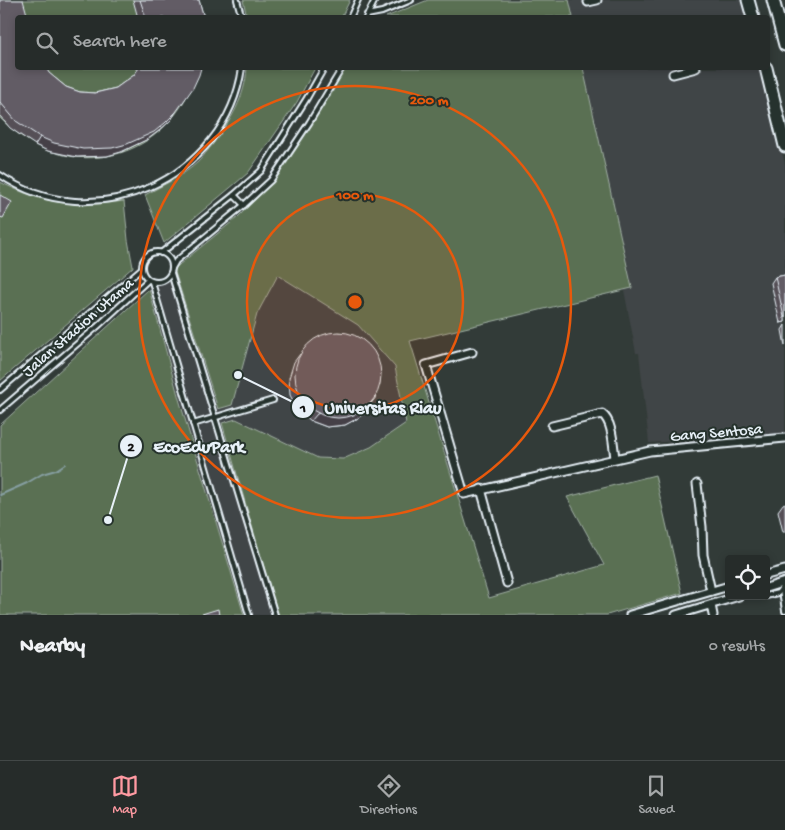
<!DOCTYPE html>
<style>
:root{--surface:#262c2a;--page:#323836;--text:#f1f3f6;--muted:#a4a7a8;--line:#424847;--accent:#ff9aa2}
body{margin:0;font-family:"Gochi Hand",sans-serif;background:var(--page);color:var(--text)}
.controls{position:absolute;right:15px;bottom:15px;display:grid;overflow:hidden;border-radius:5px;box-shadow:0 2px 8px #0003}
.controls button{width:45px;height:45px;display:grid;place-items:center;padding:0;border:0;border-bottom:1px solid var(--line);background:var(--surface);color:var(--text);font:25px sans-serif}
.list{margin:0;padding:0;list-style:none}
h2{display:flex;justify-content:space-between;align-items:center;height:65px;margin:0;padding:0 20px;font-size:21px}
h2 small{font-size:16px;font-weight:400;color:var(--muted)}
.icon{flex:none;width:28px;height:28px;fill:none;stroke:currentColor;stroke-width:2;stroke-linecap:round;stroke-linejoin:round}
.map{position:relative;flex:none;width:785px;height:615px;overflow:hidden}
.search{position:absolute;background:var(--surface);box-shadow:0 2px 8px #0003;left:15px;right:15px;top:15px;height:55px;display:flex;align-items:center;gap:12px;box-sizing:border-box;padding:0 18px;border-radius:5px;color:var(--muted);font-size:19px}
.sheet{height:145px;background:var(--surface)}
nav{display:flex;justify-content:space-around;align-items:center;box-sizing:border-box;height:70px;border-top:1px solid var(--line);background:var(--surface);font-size:14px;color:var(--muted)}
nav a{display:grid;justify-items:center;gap:2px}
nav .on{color:var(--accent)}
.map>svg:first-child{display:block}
.built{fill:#404546}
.green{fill:#5a6f52;stroke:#a1b0a5}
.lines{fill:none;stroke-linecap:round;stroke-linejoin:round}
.stream{stroke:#869fa2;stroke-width:2}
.service-casing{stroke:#e8f1f8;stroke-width:8}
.minor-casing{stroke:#e8f1f8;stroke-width:11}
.primary-casing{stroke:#e8f1f8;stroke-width:15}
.service{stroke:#26332d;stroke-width:4}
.minor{stroke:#26332d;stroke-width:7}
.primary{stroke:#26332d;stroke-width:11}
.wall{fill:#544f57;stroke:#e8f1f8}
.shaded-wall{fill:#454047;stroke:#e8f1f8}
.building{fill:#625c65;stroke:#e8f1f8}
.ring{fill:none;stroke:#e8590c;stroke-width:2.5}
.labels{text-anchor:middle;stroke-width:4;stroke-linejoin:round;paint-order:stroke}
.street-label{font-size:16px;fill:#e8f1f8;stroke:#26332d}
.centre{fill:#e8590c;stroke:#26332d;stroke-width:2.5}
.ring-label{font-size:15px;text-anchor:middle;font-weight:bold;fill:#e8590c;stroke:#26332d;stroke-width:4;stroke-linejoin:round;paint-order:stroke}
.leader{fill:none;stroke:#e8f1f8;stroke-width:2}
.callout-dot{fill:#e8f1f8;stroke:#26332d;stroke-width:2}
.mark-label{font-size:15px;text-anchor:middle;font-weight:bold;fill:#111}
.callout-label{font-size:18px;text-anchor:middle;font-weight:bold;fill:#e8f1f8;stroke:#26332d;stroke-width:4;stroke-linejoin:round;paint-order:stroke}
</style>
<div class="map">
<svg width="785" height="615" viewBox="0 0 785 615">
<rect width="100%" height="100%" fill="#323b38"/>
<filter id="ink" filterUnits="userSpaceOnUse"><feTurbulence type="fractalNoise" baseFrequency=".02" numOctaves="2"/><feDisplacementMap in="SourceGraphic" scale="10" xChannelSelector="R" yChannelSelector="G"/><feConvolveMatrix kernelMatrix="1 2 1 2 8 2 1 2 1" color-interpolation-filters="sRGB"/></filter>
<g filter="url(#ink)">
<g class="built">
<polygon points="428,0 743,0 748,18 386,18"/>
<polygon points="344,68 761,68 785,164 785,433 649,443 639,353 636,353 624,290 410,341 493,615 0,615 0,425 149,289 238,217 273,182 332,93"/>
</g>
<g class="green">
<path d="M0,0H192L197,17L18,18V68H198C172,162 68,188 0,118Z"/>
<polygon points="243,0 350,0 341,18 247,17"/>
<polygon points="428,0 569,0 573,17 386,17"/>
<path d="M247,68H315L297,102L248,173L164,243L145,195C163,185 183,176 198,162C203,157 208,150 213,144C231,121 245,97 247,68Z"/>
<polygon points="344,68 583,68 632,288 410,341 489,598 604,565 567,497 655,475 682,593 607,615 278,615 222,423 236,419 318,458 343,459 371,447 406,423 395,367 358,325 278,275 257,314 232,405 218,409 174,269 238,217 273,182 332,93"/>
<path d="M0,182C44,204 75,208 124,201L128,240L133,267L0,381Z"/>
<polygon points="149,289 179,399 244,615 0,615 0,425"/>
</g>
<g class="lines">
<polyline class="stream" points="0,495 27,483 42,474 56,470 65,464"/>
<g class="service-casing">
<g id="service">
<polyline points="237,0 242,18"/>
<polyline points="367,15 382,12 411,0"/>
<polyline points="350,18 358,0"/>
<polyline points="366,18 375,0"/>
<path d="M0,175C93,239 226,179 242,68"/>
<polyline points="234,195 244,205"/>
<circle cx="157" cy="267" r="15"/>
<polyline points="161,253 234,195 261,171 307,98 324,68"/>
<polyline points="172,268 176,261 244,205 271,180 309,123 342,68"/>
<polyline points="171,273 275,615"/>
<polyline points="152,282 249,615"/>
<polyline points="0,390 141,269"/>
<polyline points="0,410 98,326 148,280"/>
<polyline points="193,424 273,400"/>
<polyline points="781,583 785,611"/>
<polyline points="766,596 778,593 781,589"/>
</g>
</g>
<g class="minor-casing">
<g id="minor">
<polyline points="588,2 597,0"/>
<polyline points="673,74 696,68"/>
<polyline points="472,352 426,365 464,494 650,451 785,438"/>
<path d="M552,426L602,414C613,422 613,445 615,458"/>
<polyline points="697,484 702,527 703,555 711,591"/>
<polyline points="481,489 507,583"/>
<polyline points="766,575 785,570"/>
<polyline points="766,588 785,582"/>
<polyline points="711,605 713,615"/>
<polyline points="630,615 729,586"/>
<polyline points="676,615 739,596"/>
</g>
</g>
<g class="primary-casing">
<g id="primary">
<polyline points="748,0 753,18"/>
<polyline points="773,0 785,45"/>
<polyline points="766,68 785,146"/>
</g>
</g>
<use href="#service" class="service"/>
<use href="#minor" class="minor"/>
<use href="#primary" class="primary"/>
</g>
<g class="wall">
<polygon points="0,0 18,18 49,73 66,87 80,92 95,93 116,88 134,75 138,68 201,68 171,120 160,130 148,139 121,152 107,156 77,157 48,151 35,145 10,128 0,116"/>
<polygon points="133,0 199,0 204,18 138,18"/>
<polygon points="785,275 785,322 780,323 771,283 775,277"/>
<polygon points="785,325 785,346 782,330"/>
<polygon points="300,354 371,404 360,417 345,425 327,427 311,421 298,410 290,395 289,378 294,362"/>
<polygon points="785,503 785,532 783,532 778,511 783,504"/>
</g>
<g class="shaded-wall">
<polygon points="176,112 171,120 160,130 148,139 121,152 107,156 77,157 48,151 35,145 40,137"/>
<polygon points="784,317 785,317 785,322 780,323"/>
<polygon points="377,396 360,417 345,425 327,427 311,421 317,414"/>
</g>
<g class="building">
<polygon points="0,0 23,0 28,18 18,18 18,68 46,68 49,73 66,87 80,92 95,93 116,88 134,75 139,68 201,68 199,75 193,88 176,112 165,123 154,132 127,144 112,148 83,149 54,143 40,137 16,121 0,102"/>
<polygon points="140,0 199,0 204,18 146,18"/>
<polygon points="0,195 12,202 3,218 0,217"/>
<polygon points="785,275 785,317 784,317 775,277"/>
<circle cx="338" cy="375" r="43"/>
<polygon points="218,609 219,615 202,615 202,614"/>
</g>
</g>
<circle cx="355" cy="302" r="108" fill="#e8590c" fill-opacity=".12"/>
<g class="ring">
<circle cx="355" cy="302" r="108"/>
<circle cx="355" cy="302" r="216"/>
</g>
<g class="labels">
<g class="street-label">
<text transform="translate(77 326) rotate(-41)" y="6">Jalan Stadion Utama</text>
<text transform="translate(716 431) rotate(-5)" y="6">Gang Sentosa</text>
</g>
</g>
<circle cx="355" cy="302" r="8" class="centre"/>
<g class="ring-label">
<text x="429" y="104">200 m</text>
<text x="355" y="199">100 m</text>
</g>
<path class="leader" d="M238 375L303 407M108 520L131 446"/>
<g class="callout-dot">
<circle cx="238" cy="375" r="5"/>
<circle cx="108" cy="520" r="5"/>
<circle cx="303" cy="407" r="12"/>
<circle cx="131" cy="446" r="12"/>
</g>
<g class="mark-label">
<text x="303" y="412">1</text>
<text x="131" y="451">2</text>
</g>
<g class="callout-label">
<text x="383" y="413">Universitas Riau</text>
<text x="199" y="452">EcoEduPark</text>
</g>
</svg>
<div class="controls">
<button><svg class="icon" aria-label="locate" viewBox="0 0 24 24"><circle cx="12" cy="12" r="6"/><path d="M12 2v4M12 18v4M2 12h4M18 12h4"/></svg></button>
</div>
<div class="search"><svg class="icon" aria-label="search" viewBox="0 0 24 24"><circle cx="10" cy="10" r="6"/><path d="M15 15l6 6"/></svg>Search here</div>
</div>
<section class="sheet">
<h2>Nearby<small>0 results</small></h2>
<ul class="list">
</ul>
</section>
<nav>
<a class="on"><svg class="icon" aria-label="map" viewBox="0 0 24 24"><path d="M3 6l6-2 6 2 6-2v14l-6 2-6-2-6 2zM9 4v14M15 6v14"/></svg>Map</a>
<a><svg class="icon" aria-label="directions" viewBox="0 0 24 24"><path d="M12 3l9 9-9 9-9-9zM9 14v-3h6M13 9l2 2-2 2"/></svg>Directions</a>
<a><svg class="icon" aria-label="saved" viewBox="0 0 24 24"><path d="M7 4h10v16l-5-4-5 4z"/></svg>Saved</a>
</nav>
